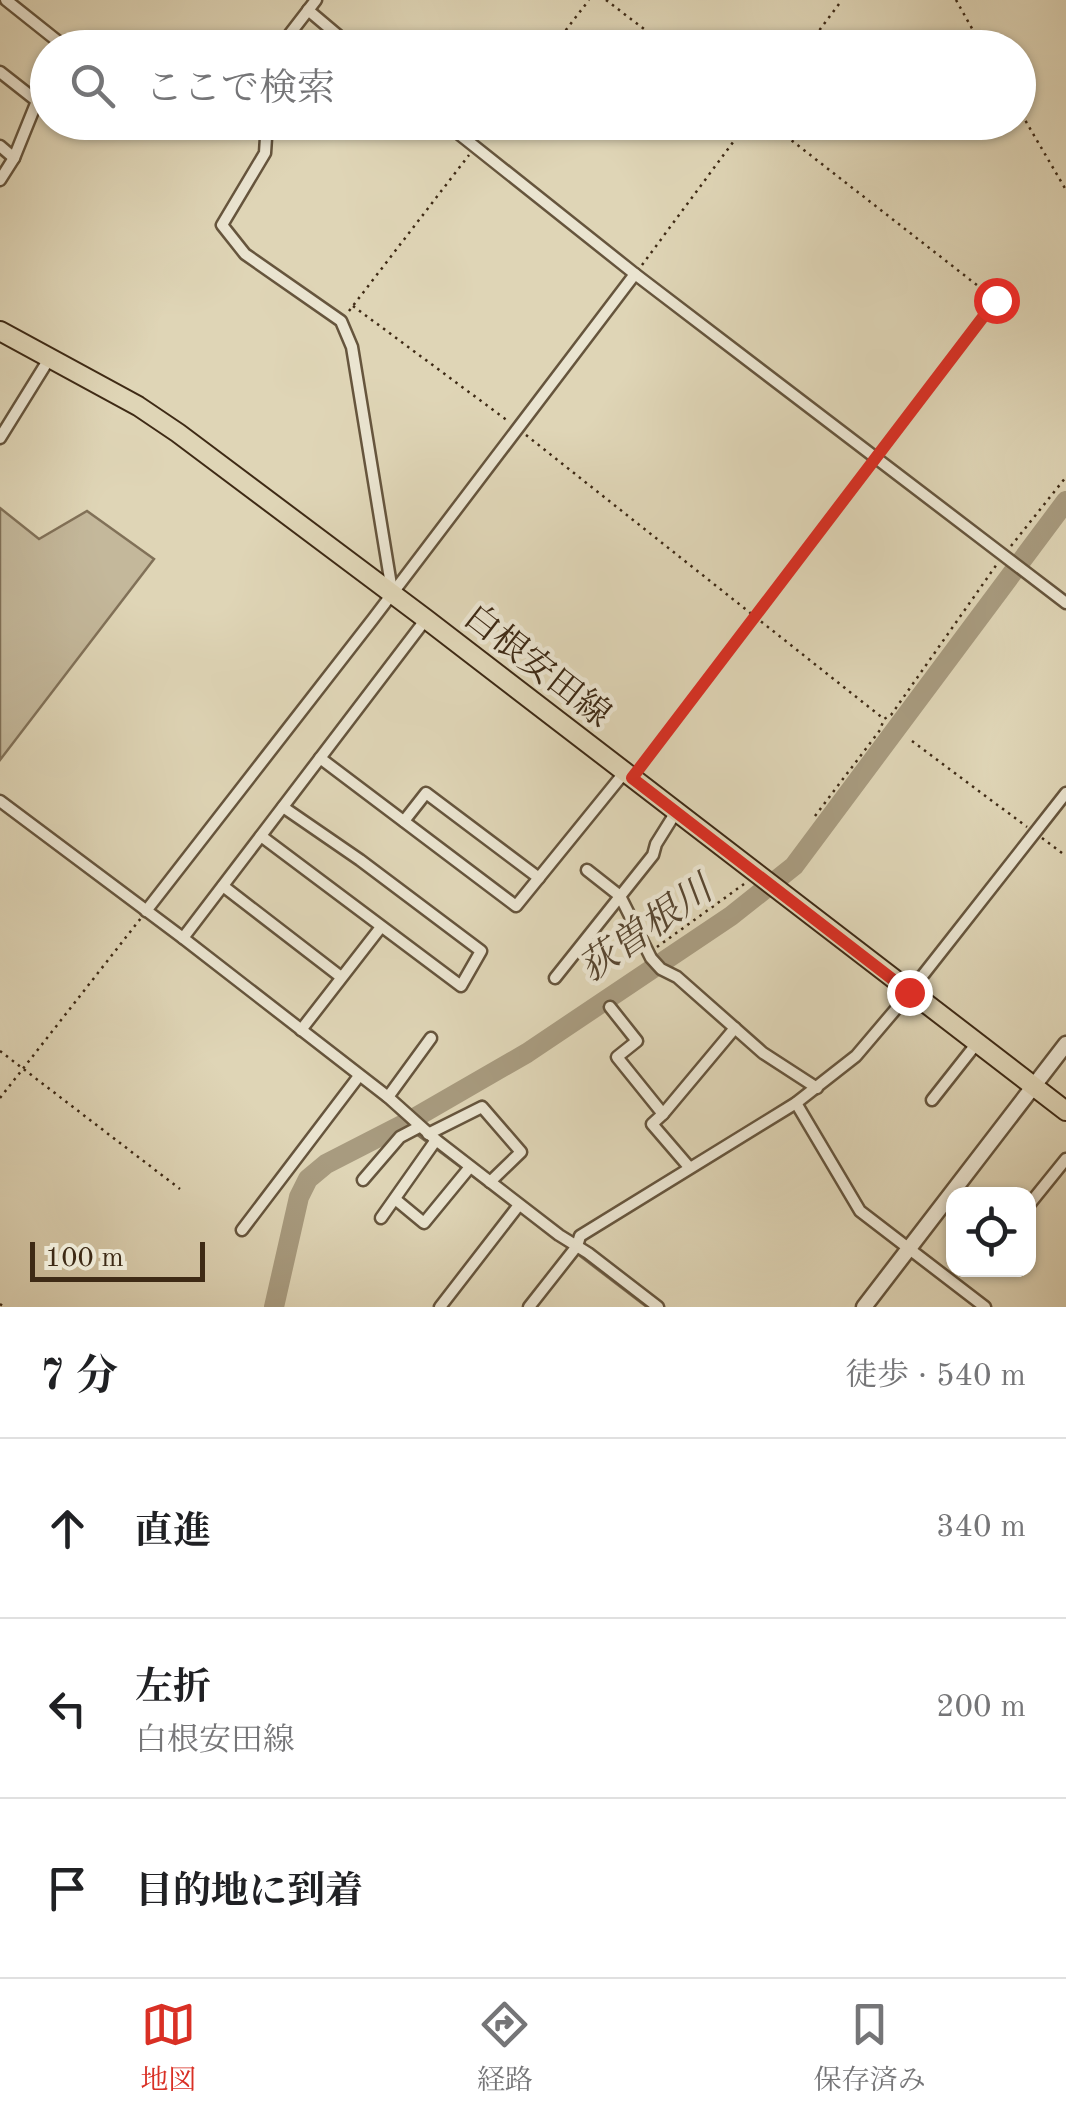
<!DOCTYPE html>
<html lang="ja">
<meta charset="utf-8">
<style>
:root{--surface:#fff;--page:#f6f6f6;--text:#202124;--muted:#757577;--line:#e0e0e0;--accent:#d93025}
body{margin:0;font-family:"Old Standard TT","Noto Serif JP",serif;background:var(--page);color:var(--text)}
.controls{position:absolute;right:30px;bottom:30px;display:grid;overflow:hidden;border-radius:20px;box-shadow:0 2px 8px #0004}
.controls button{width:90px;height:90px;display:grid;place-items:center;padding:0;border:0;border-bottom:2px solid var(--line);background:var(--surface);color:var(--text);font:50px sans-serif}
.scale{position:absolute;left:30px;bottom:25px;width:175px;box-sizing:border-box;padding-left:10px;border:5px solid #3e2a15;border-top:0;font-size:28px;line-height:35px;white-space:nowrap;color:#3e2a15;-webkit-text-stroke:8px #eae4d0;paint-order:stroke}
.stop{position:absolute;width:30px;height:30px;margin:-22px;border:8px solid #d93025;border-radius:50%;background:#fff}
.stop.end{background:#d93025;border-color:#fff;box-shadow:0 2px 10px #0008}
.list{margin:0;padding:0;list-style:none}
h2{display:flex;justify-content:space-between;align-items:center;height:130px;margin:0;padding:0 40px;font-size:42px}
h2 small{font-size:32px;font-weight:400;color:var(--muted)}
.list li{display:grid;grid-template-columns:65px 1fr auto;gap:30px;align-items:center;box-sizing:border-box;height:180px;padding:0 40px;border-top:2px solid var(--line)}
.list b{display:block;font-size:38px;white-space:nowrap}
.list p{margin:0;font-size:32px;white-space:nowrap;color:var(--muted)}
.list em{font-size:32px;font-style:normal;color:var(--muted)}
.icon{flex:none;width:55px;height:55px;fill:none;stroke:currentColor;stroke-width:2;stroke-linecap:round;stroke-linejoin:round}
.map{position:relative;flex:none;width:1066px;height:1307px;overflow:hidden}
.search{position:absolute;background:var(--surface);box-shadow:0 2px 8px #0004;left:30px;right:30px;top:30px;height:110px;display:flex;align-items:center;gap:25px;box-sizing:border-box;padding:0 35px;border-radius:55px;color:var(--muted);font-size:38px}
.sheet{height:670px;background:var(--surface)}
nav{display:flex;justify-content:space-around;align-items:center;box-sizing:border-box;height:140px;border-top:2px solid var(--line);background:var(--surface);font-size:28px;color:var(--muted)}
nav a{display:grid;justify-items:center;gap:5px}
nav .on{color:var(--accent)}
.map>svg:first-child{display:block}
.green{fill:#c4b89b;stroke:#817158;stroke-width:2.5}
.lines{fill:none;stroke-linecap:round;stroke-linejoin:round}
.stream{stroke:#7e6e55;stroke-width:4}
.river{stroke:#a89b7f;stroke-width:20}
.minor-casing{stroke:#66553d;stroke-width:15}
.tertiary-casing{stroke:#66553d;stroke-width:19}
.primary-casing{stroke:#3e2a15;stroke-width:22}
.path{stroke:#3e2a15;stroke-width:2.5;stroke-dasharray:2.5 5;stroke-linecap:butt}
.minor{stroke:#eae4d0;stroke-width:10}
.tertiary{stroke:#eae4d0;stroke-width:14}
.primary{stroke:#dfd5b6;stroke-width:18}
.route{stroke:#d93025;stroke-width:12}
.labels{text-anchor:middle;stroke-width:9;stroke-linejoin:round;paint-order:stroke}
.street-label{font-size:35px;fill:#3e2a15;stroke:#eae4d0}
.water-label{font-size:38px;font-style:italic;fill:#584630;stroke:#eae4d0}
</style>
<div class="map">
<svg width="1066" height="1307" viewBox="0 0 1066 1307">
<rect width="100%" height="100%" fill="#dfd5b6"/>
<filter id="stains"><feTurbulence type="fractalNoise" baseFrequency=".002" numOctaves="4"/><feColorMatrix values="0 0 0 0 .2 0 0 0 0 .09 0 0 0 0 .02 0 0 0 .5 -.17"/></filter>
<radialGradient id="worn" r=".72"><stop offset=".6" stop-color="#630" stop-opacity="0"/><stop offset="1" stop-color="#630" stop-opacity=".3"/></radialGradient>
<polygon class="green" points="0,508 39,539 87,511 154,559 0,760"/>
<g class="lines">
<g class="stream">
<polyline points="404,1124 488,1187"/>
<polyline points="576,1252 648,1307"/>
</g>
<polyline class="river" points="274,1307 299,1197 308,1179 326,1164 404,1124 527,1053 731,916 794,866 1066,501"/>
<g class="minor-casing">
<g id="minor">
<polyline points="6,0 60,43 58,48"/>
<polyline points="308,10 353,48"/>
<polyline points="279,48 316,0"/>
<polyline points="0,72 37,101"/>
<polyline points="267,122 265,153 222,225 245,254 341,321 352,347 392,591"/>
<polyline points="444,122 635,274 1066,603"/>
<polyline points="0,146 14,158"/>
<polyline points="0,180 14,158 48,74"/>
<polyline points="0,438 49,359"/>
<polyline points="320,758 516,906 624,773"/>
<polyline points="0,801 183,938 388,1097 436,1140 559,1235 588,1253 658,1307"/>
<polyline points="404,821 426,793 539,878"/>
<polyline points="261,836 461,986 481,951 360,860 283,807"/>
<polyline points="587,870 620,896 651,958 661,969 677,977 763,1053 817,1088"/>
<polyline points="223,886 341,977"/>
<polyline points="146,911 373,619 635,274"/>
<polyline points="183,938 426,619"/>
<polyline points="555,978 653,855 656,844 676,812"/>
<polyline points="610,1007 637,1041 617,1057 663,1114 652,1124 689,1167"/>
<polyline points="301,1030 381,927"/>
<polyline points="388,1097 431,1038"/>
<polyline points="932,1100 977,1043"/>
<polyline points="796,1103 860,1211 985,1307"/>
<polyline points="663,1114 735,1028"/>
<polyline points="428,1134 482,1107 521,1152 490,1182"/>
<polyline points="363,1180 400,1137 419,1127"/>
<polyline points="395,1199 424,1223 470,1167"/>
<polyline points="1028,1206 1066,1159"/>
<polyline points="381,1218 436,1140"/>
<polyline points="242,1230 359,1076"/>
<polyline points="440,1307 519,1205"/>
<polyline points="529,1307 577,1246 580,1236 796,1103 856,1056 901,1003 1066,793"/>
</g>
</g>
<g class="tertiary-casing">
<polyline id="tertiary" points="864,1307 1066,1044"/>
</g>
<g class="primary-casing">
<polyline id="primary" points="0,331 138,406 178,433 426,619 1066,1111"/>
</g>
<g class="path">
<polyline points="606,0 669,48"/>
<polyline points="956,0 983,48"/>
<polyline points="552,48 589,0"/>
<polyline points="806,48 842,0"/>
<polyline points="1018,108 1066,190"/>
<polyline points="768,122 996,300 882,451"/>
<polyline points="483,137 495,122"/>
<polyline points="642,265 748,122"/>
<polyline points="353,306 508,421"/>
<polyline points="349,311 469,155"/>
<polyline points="526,435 884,719"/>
<polyline points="1011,546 1066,477"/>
<polyline points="912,741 1027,827"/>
<polyline points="641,765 871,466"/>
<polyline points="815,816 880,730 884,719 891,715 997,564"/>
<polyline points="1042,838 1066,856"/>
<polyline points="657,947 744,884"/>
<polyline points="0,1051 180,1189"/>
<polyline points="0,1098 141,918"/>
<polyline points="0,1304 4,1307"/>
</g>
<use href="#minor" class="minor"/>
<use href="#tertiary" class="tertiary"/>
<use href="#primary" class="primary"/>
</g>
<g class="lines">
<polyline class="route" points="909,992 632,778 996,300"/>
</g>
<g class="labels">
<g class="street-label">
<text transform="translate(538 665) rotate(38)" y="12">白根安田線</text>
</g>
<g class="water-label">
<text transform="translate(645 928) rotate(-35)" y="13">荻曽根川</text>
</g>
</g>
<rect width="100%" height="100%" filter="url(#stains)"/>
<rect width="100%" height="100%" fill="url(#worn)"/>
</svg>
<div class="controls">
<button><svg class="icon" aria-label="locate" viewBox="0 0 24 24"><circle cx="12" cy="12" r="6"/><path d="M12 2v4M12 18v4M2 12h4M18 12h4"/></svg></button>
</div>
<div class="scale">100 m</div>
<div class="stop" style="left:996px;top:300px"></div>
<div class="stop end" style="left:909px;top:992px"></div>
<div class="search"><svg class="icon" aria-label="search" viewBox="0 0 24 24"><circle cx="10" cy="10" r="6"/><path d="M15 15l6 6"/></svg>ここで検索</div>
</div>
<section class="sheet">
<h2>7 分<small>徒歩 · 540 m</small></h2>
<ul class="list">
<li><svg class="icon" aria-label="ahead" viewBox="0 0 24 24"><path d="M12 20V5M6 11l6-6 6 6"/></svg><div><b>直進</b></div><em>340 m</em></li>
<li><svg class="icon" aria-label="left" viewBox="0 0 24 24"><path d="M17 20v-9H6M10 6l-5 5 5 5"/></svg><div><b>左折</b><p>白根安田線</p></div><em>200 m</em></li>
<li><svg class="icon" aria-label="arrive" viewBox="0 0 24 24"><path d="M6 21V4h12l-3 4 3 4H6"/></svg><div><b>目的地に到着</b></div></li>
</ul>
</section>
<nav>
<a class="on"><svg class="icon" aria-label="map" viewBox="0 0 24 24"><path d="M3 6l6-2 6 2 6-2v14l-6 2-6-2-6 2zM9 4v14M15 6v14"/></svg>地図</a>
<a><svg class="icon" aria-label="directions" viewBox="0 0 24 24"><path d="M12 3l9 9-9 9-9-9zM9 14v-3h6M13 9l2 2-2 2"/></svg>経路</a>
<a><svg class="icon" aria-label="saved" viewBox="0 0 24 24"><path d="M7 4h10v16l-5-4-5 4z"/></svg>保存済み</a>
</nav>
